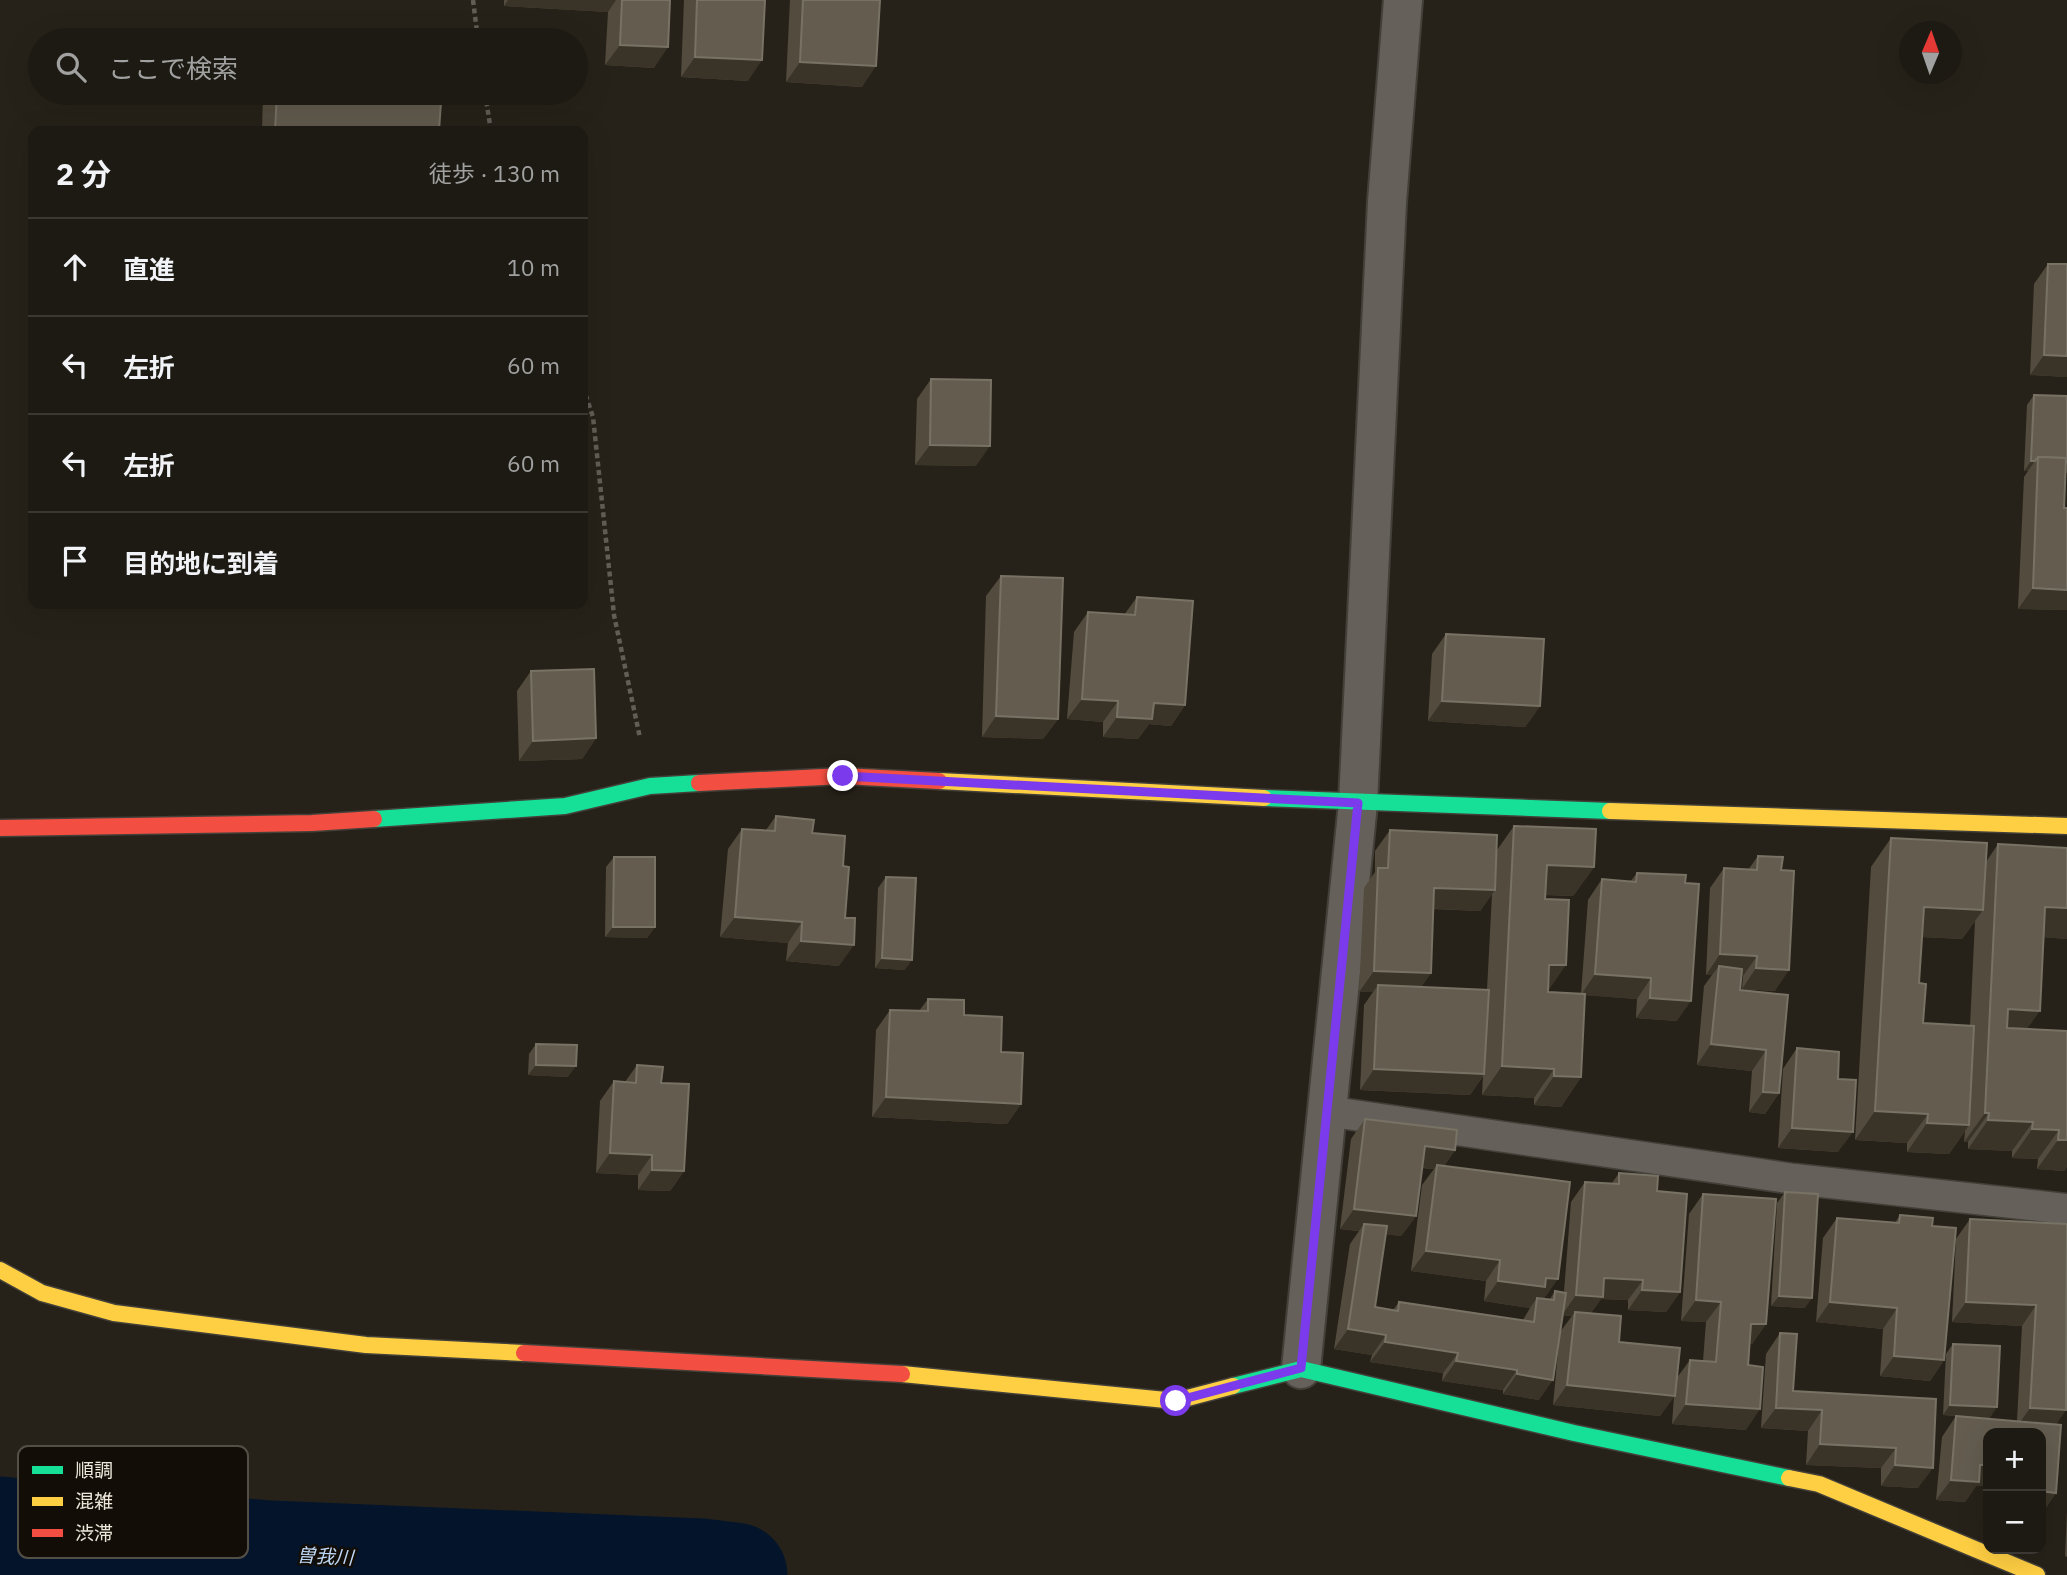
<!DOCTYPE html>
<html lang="ja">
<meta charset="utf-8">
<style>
:root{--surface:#1d1a13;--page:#25231c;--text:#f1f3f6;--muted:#a0a1a0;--line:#3b3833}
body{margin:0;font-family:"IBM Plex Sans","Noto Sans JP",sans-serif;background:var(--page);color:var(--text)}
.controls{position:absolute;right:21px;bottom:21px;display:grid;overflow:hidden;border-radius:14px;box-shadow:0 7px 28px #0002}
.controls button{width:63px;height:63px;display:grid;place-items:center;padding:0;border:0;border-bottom:2px solid var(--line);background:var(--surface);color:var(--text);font:35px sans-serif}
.compass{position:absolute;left:1899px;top:21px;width:63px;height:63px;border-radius:50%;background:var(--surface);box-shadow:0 7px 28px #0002;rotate:2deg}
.stop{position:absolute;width:21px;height:21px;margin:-16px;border:5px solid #7c3aed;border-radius:50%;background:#fff}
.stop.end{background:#7c3aed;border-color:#fff;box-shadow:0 2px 7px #0008}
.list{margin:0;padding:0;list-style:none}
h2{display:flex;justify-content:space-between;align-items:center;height:91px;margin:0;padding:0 28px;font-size:30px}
h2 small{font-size:23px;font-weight:400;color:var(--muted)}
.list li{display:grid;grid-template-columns:46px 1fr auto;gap:21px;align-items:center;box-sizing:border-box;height:98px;padding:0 28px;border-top:2px solid var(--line)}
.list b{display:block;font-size:26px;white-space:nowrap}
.list em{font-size:23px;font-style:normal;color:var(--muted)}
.icon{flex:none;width:38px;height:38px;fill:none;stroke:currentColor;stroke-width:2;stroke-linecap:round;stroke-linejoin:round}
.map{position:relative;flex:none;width:2067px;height:1575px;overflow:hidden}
.search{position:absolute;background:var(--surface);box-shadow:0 7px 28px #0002;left:28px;top:28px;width:560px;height:77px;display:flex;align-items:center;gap:18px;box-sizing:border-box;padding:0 24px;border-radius:38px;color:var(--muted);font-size:26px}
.panel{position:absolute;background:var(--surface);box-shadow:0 7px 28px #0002;left:28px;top:126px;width:560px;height:483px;border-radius:14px}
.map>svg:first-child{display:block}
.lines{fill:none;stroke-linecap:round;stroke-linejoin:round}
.river{stroke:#04152b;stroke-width:105}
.lane-casing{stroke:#434039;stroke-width:33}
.street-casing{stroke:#434039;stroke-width:42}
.fast-casing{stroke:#434039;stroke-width:19}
.slow-casing{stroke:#434039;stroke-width:19}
.jam-casing{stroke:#434039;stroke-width:19}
.path{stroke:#625e57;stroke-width:4.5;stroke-dasharray:5 3.5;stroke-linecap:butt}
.lane{stroke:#65615a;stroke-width:30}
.street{stroke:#65615a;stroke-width:38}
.fast{stroke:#16e098;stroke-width:16}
.slow{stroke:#ffcf43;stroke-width:16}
.jam{stroke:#f24e42;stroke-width:16}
.wall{fill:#534c3e;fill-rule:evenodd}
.shaded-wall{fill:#3a3428}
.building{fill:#635c4f;stroke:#787265;stroke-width:2}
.route{stroke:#7c3aed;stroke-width:9}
.labels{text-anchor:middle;stroke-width:5;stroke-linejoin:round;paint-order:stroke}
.water-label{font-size:19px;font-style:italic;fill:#bfd7f6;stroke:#120e07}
.key{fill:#120e07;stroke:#534f47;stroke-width:2}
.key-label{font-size:19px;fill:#ece6db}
</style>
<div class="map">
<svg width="2067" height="1575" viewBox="0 0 2067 1575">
<rect width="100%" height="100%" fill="#272219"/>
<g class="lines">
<polyline class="river" points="0,1529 108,1541 271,1553 702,1571 735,1575"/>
<g class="lane-casing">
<polyline id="lane" points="1326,1111 1794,1179 2067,1209"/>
</g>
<g class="street-casing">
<polyline id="street" points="1301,1369 1358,803 1387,202 1403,0"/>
</g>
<g class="fast-casing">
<g id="fast">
<polyline points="1264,798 1610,811"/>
<polyline points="374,819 565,806 650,786 699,783"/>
<polyline points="1233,1386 1301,1369 1574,1433 1789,1478"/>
</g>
</g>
<g class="slow-casing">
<g id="slow">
<polyline points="939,781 1264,798"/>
<polyline points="1610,811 2067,826"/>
<polyline points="0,1270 42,1293 114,1313 366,1345 524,1353"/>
<polyline points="902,1374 1176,1401 1233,1386"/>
<polyline points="1789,1478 1819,1484 2037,1575"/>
</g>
</g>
<g class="jam-casing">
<g id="jam">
<polyline points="699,783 843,776 939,781"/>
<polyline points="0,828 312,823 374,819"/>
<polyline points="524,1353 902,1374"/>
</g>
</g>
<g class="path">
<polyline points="473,0 478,40"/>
<polyline points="485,93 491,131"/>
<polyline points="583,387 593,417 614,615 640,738"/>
</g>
<use href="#lane" class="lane"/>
<use href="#street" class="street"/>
<use href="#fast" class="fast"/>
<use href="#slow" class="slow"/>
<use href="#jam" class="jam"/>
</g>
<g class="wall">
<polygon points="504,0 670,0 654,68 605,65 608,12 504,6"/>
<polygon points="684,0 765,0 748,81 681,77"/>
<polygon points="790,0 880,0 862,87 786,82"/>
<polygon points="263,93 431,93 431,101 439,131 262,131"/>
<polygon points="2048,264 2067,264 2067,377 2030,375 2034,284"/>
<polygon points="931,379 976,466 915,465 917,399"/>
<polygon points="2034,395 2067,396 2067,473 2065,473 2064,508 2067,508 2067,610 2018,609 2024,477 2028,471 2024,471 2027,405"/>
<polygon points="1001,576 1058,719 1043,739 982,737 986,596"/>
<polygon points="1137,597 1185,705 1171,726 1149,724 1138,739 1103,737 1103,722 1067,719 1074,632 1088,612 1124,615"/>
<polygon points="1446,634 1540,706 1525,727 1428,721 1432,654"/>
<polygon points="531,671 596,738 582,759 519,761 517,691"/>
<polygon points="776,816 812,833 843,866 839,966 786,961 788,943 720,937 728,849 742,829 766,830"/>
<path d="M1514,826L1594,867L1573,896L1545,895L1548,992L1581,994L1588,900L1602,879L1630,882L1637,873L1685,883L1677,1021L1636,1018L1637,999L1585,995L1581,1077L1561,1107L1534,1105V1098L1482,1095L1483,1076L1470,1095L1360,1090L1364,1005L1373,992H1359L1364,888L1375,872V851L1390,830L1497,850ZM1492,894L1487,990L1421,987L1431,973L1433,909L1480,911Z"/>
<path d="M1891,838L1986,862L1998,844L2067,848V939L2043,937L2027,1029L2067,1031L2065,1171L2037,1169L2038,1159L2012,1158V1151L1968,1149V1142H1964L1965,1131L1949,1154L1907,1152V1143L1855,1140L1871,867ZM1975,921L1970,1026L1923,1023L1919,983L1922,937L1962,939Z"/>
<polygon points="1758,856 1775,991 1742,989 1743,976 1741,976 1740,990 1788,995 1779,1093 1765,1114 1749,1112 1752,1071 1697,1065 1704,986 1712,975 1706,975 1710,888 1724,868 1748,870"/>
<polygon points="614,857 655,927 647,938 605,937 606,867"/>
<polygon points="886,877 905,970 875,968 878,888"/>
<polygon points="928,999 964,1015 1001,1052 1021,1104 1007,1124 872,1117 876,1030 890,1010 919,1011"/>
<polygon points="536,1044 568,1077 528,1075 529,1054"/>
<polygon points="1797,1048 1838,1079 1838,1152 1778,1148 1783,1069"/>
<polygon points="637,1065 661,1083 684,1171 670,1191 638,1190 638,1175 596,1173 600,1101 614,1081 625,1082"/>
<path d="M1365,1119L1455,1150L1444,1166L1544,1299H1550L1555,1291L1564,1292L1571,1202L1585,1182L1612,1183L1619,1173L1657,1191L1680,1292L1666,1312L1628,1310V1300L1601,1299L1591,1313L1619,1342L1676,1379L1690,1360L1703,1361L1706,1322L1681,1321L1689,1214L1703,1194L1766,1324L1752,1344H1750L1746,1430L1672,1424L1674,1396L1660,1416L1553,1405L1560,1332L1572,1316L1562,1315L1539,1400L1503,1394V1390L1442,1381L1443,1373L1370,1362L1372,1355L1334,1349L1350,1244L1359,1231L1340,1229L1351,1139ZM1422,1168L1434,1169L1422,1185L1411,1271L1486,1281L1484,1301L1530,1308L1523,1320L1399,1302L1393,1310L1375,1307L1386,1234L1401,1236L1416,1216Z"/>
<polygon points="1785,1192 1805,1308 1771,1306 1777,1203"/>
<polygon points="1900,1215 1932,1226 1944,1360 1930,1381 1880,1376 1883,1329 1816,1322 1823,1238 1837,1218 1895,1223"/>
<polygon points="1970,1219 2067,1224 2057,1424 2056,1493 2042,1513 2041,1433 1976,1486 1965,1502 1936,1500 1942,1437 1956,1416 2017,1421 2022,1326 1952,1322 1956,1239"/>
<polygon points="1780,1333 1793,1391 1936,1399 1918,1488 1881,1486 1881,1468 1806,1465 1808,1431 1761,1428 1766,1354"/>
<polygon points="1953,1344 1990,1418 1943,1415 1946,1354"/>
<polygon points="2067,1511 2067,1557 2065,1556"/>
</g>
<g class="shaded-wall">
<polygon points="508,0 616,0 608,12 504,6"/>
<polygon points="620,45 668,47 654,68 605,65"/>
<polygon points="695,57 762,60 748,81 681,77"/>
<polygon points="800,62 876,66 862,87 786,82"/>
<polygon points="2044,355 2067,356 2067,377 2030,375"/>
<polygon points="930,445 990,446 976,466 915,465"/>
<polygon points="2031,461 2035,461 2028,471 2024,471"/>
<polygon points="2033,588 2067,590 2067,610 2018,609"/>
<polygon points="1082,699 1118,701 1103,722 1067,719"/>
<polygon points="1442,701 1540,706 1525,727 1428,721"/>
<polygon points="1154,703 1185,705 1171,726 1149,724 1138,739 1103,737 1117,717"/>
<polygon points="996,716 1058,719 1043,739 982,737"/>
<polygon points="596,738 582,759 519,761 533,741"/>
<polygon points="1547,865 1594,867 1573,896 1527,894"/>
<polygon points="1434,888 1495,890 1480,911 1420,908"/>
<polygon points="1924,907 1983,910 1962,939 1904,936"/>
<polygon points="2045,907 2067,908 2067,939 2024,936"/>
<polygon points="735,917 802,922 788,943 720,937"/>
<polygon points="613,927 655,927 647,938 605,937"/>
<polygon points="801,941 854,945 839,966 786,961"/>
<polygon points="1720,954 1757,956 1743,976 1718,975 1719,966 1712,975 1706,975"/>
<polygon points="882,958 912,960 905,970 875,968"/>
<polygon points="1549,965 1566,965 1546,994"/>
<polygon points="1756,968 1789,970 1775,991 1742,989"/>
<polygon points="1374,971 1431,973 1416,994 1378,985 1373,992 1359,992"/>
<polygon points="1595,974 1651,978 1637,999 1581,995"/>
<polygon points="1650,998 1691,1001 1677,1021 1636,1018"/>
<polygon points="2008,1009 2040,1011 2019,1040 1988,1038"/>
<polygon points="1711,1044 1766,1050 1752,1071 1697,1065"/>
<polygon points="536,1065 576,1066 568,1077 528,1075"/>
<polygon points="1502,1066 1554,1069 1534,1098 1482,1095"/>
<polygon points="1374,1069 1484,1074 1470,1095 1360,1090"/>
<polygon points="1554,1076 1581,1077 1561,1107 1534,1105"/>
<polygon points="1763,1092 1779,1093 1765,1114 1749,1112"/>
<polygon points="886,1097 1021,1104 1007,1124 872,1117"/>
<polygon points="1875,1111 1928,1114 1907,1143 1855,1140"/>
<polygon points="1985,1113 1989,1113 1968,1142 1964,1142"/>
<polygon points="1988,1120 2033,1122 2012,1151 1968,1149"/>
<polygon points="1927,1123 1969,1125 1949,1154 1907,1152"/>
<polygon points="1792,1128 1853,1132 1838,1152 1778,1148"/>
<polygon points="2032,1129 2059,1130 2038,1159 2012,1158"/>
<polygon points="2058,1140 2067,1140 2067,1167 2065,1171 2037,1169"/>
<polygon points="1425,1146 1455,1150 1441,1170 1437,1165 1434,1169 1410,1166"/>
<polygon points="610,1153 652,1155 638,1175 596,1173"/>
<polygon points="652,1170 684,1171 670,1191 638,1190"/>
<polygon points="1354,1209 1416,1216 1401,1236 1363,1232 1364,1224 1359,1231 1340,1229"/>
<polygon points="1426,1251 1500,1260 1486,1281 1411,1271"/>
<polygon points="1546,1278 1558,1279 1544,1299 1537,1298 1530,1308 1484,1301 1498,1281"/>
<polygon points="1604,1278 1643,1280 1628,1300 1601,1299 1588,1317 1575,1312 1572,1316 1562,1315 1576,1295"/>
<polygon points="1642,1290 1680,1292 1666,1312 1628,1310"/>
<polygon points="1779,1296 1812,1298 1805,1308 1771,1306"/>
<polygon points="1696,1300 1721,1302 1706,1322 1681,1321"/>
<polygon points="1830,1302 1897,1308 1883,1329 1816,1322"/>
<polygon points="1966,1302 2036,1305 2022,1326 1952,1322"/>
<polygon points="1751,1324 1766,1324 1752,1344 1737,1344"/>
<polygon points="1348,1329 1386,1335 1372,1355 1334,1349"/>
<polygon points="1385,1342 1458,1353 1443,1373 1370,1362"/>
<polygon points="1894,1356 1944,1360 1930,1381 1880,1376"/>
<polygon points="1456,1361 1517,1370 1503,1390 1442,1381"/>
<polygon points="1517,1374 1553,1380 1539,1400 1503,1394"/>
<polygon points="1567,1385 1675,1396 1660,1416 1553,1405"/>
<polygon points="1686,1404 1760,1409 1746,1430 1672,1424"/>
<polygon points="1950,1405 1997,1407 1990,1418 1943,1415"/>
<polygon points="1776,1408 1822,1410 1808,1431 1761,1428"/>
<polygon points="2030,1408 2066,1410 2052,1431 2016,1428"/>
<polygon points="1820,1444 1896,1448 1881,1468 1806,1465"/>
<polygon points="1895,1465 1933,1468 1918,1488 1881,1486"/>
<polygon points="1980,1465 1988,1465 1988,1486 1976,1486 1965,1502 1936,1500 1951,1480"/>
<polygon points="2041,1491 2056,1493 2042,1513 2041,1513"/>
</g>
<g class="building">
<polygon points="622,0 670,0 668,47 620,45"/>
<polygon points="697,0 765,0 762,60 695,57"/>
<polygon points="803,0 880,0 876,66 800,62"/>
<polygon points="277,93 431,93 431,101 441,102 439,131 275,131"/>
<polygon points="2048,264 2067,264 2067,356 2044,355"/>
<polygon points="931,379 991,380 990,446 930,445"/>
<polygon points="2034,395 2067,396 2067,462 2066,462 2066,458 2038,457 2035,461 2031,461"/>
<polygon points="2038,457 2066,458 2064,508 2067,508 2067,590 2033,588"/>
<polygon points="1001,576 1063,578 1058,719 996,716"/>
<polygon points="1137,597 1193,601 1185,705 1154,703 1152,719 1117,717 1118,701 1082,699 1088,612 1135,615"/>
<polygon points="1446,634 1544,639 1540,706 1442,701"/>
<polygon points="594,669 596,738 533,741 531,671"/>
<polygon points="776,816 814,820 812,833 845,836 843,866 849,867 845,918 855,918 854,945 801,941 802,922 735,917 742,829 775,831"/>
<polygon points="1514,826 1596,829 1594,867 1547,865 1545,899 1569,900 1566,965 1549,965 1548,992 1585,994 1581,1077 1554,1076 1554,1069 1502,1066"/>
<polygon points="1390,830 1497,835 1495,890 1434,888 1431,973 1374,971 1378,868 1388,868"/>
<polygon points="1891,838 1987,843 1983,910 1924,907 1919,983 1926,984 1923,1023 1974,1026 1969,1125 1927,1123 1928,1114 1875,1111"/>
<polygon points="1998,844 2067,848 2067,908 2045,907 2040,1011 2008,1009 2007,1028 2067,1031 2067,1140 2058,1140 2059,1130 2032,1129 2033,1122 1988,1120 1989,1113 1985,1113"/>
<polygon points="1758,856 1783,857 1781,870 1794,871 1789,970 1756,968 1757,956 1720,954 1724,868 1757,870"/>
<polygon points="614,857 655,857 655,927 613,927"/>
<polygon points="1637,873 1686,875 1685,883 1699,884 1691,1001 1650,998 1651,978 1595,974 1602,879 1636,882"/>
<polygon points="886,877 916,878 912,960 882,958"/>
<polygon points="1719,966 1742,969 1740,990 1788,995 1779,1093 1763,1092 1766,1050 1711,1044"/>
<polygon points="1378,985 1489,990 1484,1074 1374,1069"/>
<polygon points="928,999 964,1000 964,1015 1002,1017 1001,1052 1023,1053 1021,1104 886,1097 890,1010 928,1011"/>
<polygon points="536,1044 577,1045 576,1066 536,1065"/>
<polygon points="1797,1048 1839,1052 1838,1079 1856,1080 1853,1132 1792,1128"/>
<polygon points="637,1065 663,1067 661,1083 689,1084 684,1171 652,1170 652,1155 610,1153 614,1081 636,1083"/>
<polygon points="1365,1119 1457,1130 1455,1150 1425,1146 1416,1216 1354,1209"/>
<polygon points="1437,1165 1570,1182 1558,1279 1546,1278 1545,1287 1498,1281 1500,1260 1426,1251"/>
<polygon points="1619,1173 1658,1176 1657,1191 1687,1194 1680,1292 1642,1290 1643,1280 1604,1278 1603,1297 1576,1295 1585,1182 1619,1184"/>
<polygon points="1785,1192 1818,1194 1812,1298 1779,1296"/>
<polygon points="1703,1194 1776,1199 1766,1324 1751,1324 1748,1365 1763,1367 1760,1409 1686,1404 1690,1360 1716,1362 1721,1302 1696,1300"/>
<polygon points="1900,1215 1933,1218 1932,1226 1956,1228 1944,1360 1894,1356 1897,1308 1830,1302 1837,1218 1899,1223"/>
<polygon points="1970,1219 2067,1224 2066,1410 2030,1408 2036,1305 1966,1302"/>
<polygon points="1364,1224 1387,1226 1375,1307 1398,1311 1399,1302 1534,1322 1537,1298 1554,1300 1555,1291 1566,1293 1553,1380 1517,1374 1517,1370 1456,1361 1458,1353 1385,1342 1386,1335 1348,1329"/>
<polygon points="1575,1312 1621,1316 1619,1342 1680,1348 1675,1396 1567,1385"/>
<polygon points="1780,1333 1797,1334 1793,1391 1936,1399 1933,1468 1895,1465 1896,1448 1820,1444 1822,1410 1776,1408"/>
<polygon points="1953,1344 2000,1346 1997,1407 1950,1405"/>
<polygon points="1956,1416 2061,1425 2056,1493 2041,1491 2041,1433 1988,1433 1988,1465 1980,1465 1979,1482 1951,1480"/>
</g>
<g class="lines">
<polyline class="route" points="843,776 1358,803 1301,1368 1176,1401"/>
</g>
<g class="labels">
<g class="water-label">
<text transform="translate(325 1556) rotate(3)" y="7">曽我川</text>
</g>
</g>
<rect x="18" y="1446" width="230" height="112" rx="10" class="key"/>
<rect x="32" y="1466" width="31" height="8" fill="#16e098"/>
<rect x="32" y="1497" width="31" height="9" fill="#ffcf43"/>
<rect x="32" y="1529" width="31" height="8" fill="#f24e42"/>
<g class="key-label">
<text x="75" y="1477">順調</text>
<text x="75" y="1508">混雑</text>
<text x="75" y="1540">渋滞</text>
</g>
</svg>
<div class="controls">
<button>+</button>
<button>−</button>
</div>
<svg class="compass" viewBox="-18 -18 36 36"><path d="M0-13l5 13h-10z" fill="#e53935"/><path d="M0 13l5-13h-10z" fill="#a0a1a0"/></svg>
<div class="stop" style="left:1176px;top:1401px"></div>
<div class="stop end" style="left:843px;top:776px"></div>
<div class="search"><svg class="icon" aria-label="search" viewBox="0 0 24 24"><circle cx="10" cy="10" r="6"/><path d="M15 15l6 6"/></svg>ここで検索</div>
<section class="panel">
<h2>2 分<small>徒歩 · 130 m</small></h2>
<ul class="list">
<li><svg class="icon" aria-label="ahead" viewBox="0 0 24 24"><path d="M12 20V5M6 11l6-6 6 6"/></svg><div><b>直進</b></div><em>10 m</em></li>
<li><svg class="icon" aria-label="left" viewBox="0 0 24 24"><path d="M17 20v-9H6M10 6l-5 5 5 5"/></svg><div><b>左折</b></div><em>60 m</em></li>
<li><svg class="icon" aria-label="left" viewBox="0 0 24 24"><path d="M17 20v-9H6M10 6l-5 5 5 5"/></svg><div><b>左折</b></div><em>60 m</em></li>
<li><svg class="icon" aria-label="arrive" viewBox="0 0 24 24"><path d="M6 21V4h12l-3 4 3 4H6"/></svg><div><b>目的地に到着</b></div></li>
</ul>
</section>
</div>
